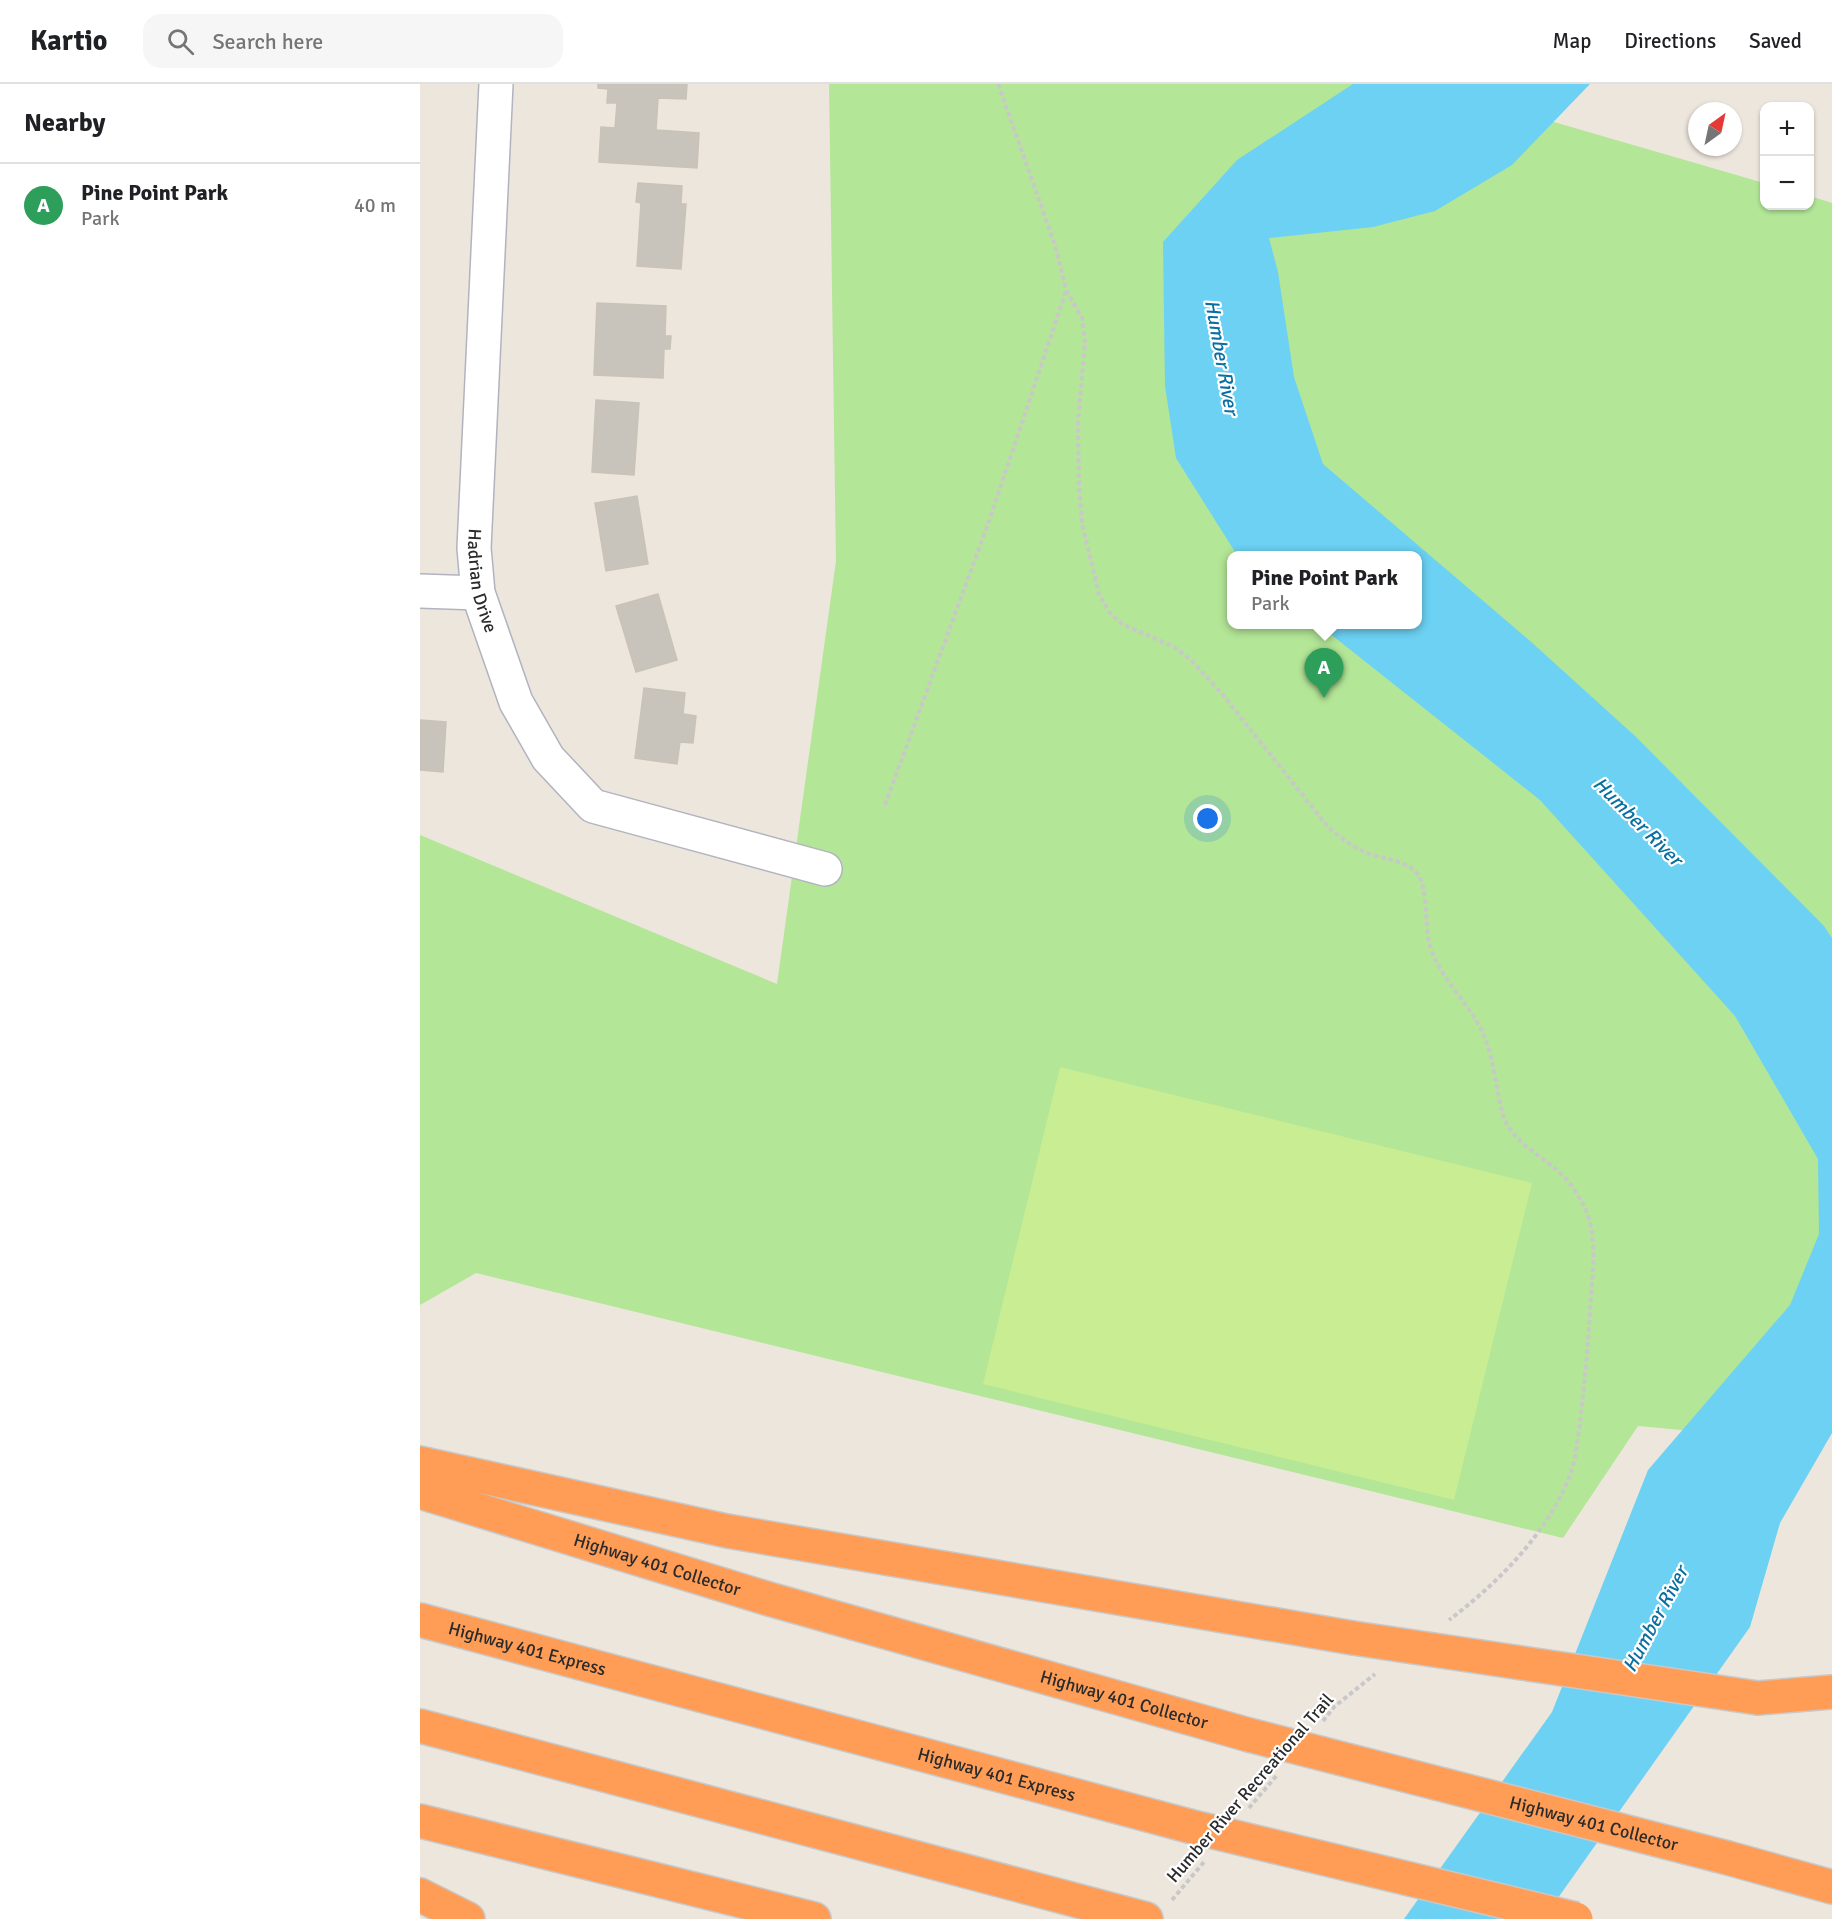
<!DOCTYPE html>
<meta charset="utf-8">
<style>
:root{--surface:#fff;--page:#f6f6f6;--text:#202124;--muted:#757577;--line:#e0e0e0;--accent:#0b8043}
body{margin:0;font-family:Signika,sans-serif;background:var(--page);color:var(--text)}
.controls{position:absolute;right:18px;top:18px;display:grid;overflow:hidden;border-radius:12px;box-shadow:0 2px 4px #0004}
.controls button{width:54px;height:54px;display:grid;place-items:center;padding:0;border:0;border-bottom:2px solid var(--line);background:var(--surface);color:var(--text);font:30px sans-serif}
.compass{position:absolute;left:1268px;top:18px;width:54px;height:54px;border-radius:50%;background:var(--surface);box-shadow:0 2px 4px #0004;rotate:33deg}
.you{position:absolute;left:788px;top:735px;width:21px;height:21px;margin:-15px;border:4px solid #fff;border-radius:50%;background:#1a73e8;box-shadow:0 0 0 9px #1a73e833}
.badge{display:grid;place-items:center;width:39px;height:39px;border-radius:50%;background:var(--accent);color:#fff;font-size:20px;font-weight:700}
.pin{position:absolute;translate:-50% -50px;filter:drop-shadow(0 2px 3px #0008)}
.pin::after{content:'';position:absolute;top:32px;width:21px;height:18px;background:inherit;clip-path:polygon(0 0,100% 0,50% 100%)}
.popup{position:absolute;left:807px;top:467px;width:195px;height:78px;box-sizing:border-box;display:grid;place-content:center;border-radius:12px;background:var(--surface);filter:drop-shadow(0 2px 4px #0005);font-size:20px;white-space:nowrap;color:var(--muted)}
.popup b{font-size:22px;color:var(--text)}
.popup::after{content:'';position:absolute;left:50%;top:100%;margin-left:-12px;border:12px solid transparent;border-top-color:var(--surface)}
.list{margin:0;padding:0;list-style:none}
h2{display:flex;justify-content:space-between;align-items:center;height:78px;margin:0;padding:0 24px;font-size:26px}
h2 small{font-size:20px;font-weight:400;color:var(--muted)}
.list li{display:grid;grid-template-columns:39px 1fr auto;gap:18px;align-items:center;box-sizing:border-box;height:84px;padding:0 24px;border-top:2px solid var(--line)}
.list b{display:block;font-size:22px;white-space:nowrap}
.list p{margin:0;font-size:20px;white-space:nowrap;color:var(--muted)}
.list em{font-size:20px;font-style:normal;color:var(--muted)}
.icon{flex:none;width:33px;height:33px;fill:none;stroke:currentColor;stroke-width:2;stroke-linecap:round;stroke-linejoin:round}
.map{position:relative;flex:none;width:1412px;height:1835px;overflow:hidden}
header{display:flex;align-items:center;gap:36px;box-sizing:border-box;height:84px;padding:0 30px;background:var(--surface);border-bottom:2px solid var(--line)}
header strong{font-size:28px}
nav{display:flex;gap:33px;margin-inline-start:auto;font-size:21px}
.search{width:420px;height:54px;background:var(--page);display:flex;align-items:center;gap:15px;box-sizing:border-box;padding:0 21px;border-radius:18px;color:var(--muted);font-size:22px}
main{display:flex}
aside{flex:1;background:var(--surface)}
.map>svg:first-child{display:block}
.green{fill:#b3e697;fill-rule:evenodd}
.pitch{fill:#c8ed93}
.water{fill:#6cd1f3}
.building{fill:#c9c4bb;stroke:#c9c2b6;stroke-width:1.5}
.lines{fill:none;stroke-linecap:round;stroke-linejoin:round}
.street-casing{stroke:#b1b4bf;stroke-width:36}
.highway-casing{stroke:#c8c8c8;stroke-width:36}
.path{stroke:#c8c8c8;stroke-width:4;stroke-dasharray:4.5 3;stroke-linecap:butt}
.street{stroke:#fff;stroke-width:33}
.highway{stroke:#ff9d56;stroke-width:33}
.highway-bridge-casing{stroke:#c8c8c8;stroke-width:36;stroke-linecap:butt}
.highway-bridge{stroke:#ff9d56;stroke-width:33}
.labels{text-anchor:middle;stroke-width:4.5;stroke-linejoin:round;paint-order:stroke}
.street-label{font-size:18px;fill:#2b2b2b;stroke:#fff}
.water-label{font-size:20px;font-style:italic;fill:#096fa1;stroke:#fff}
</style>
<header>
<strong>Kartio</strong>
<div class="search"><svg class="icon" aria-label="search" viewBox="0 0 24 24"><circle cx="10" cy="10" r="6"/><path d="M15 15l6 6"/></svg>Search here</div>
<nav><a>Map</a><a>Directions</a><a>Saved</a></nav>
</header>
<main>
<aside>
<h2>Nearby<small></small></h2>
<ul class="list">
<li><span class="badge" style="background:#2e9e5b">A</span><div><b>Pine Point Park</b><p>Park</p></div><em>40 m</em></li>
</ul>
</aside>
<div class="map">
<svg width="1412" height="1835" viewBox="0 0 1412 1835">
<rect width="100%" height="100%" fill="#ede6dd"/>
<path class="green" d="M409,0H1025L1134,38L1344,99V122H1390V112L1412,119V1253L1315,1351L1218,1342L1143,1454L56,1189L0,1221V751L357,900L416,477ZM811,472H997V540H811Z"/>
<polygon class="pitch" points="640,983 1112,1099 1034,1416 563,1300"/>
<polygon class="water" points="933,0 1170,0 1092,81 1015,127 953,143 849,154 858,188 874,293 903,380 1109,556 1215,652 1404,842 1412,854 1412,1349 1360,1439 1330,1543 1123,1835 984,1835 1132,1628 1228,1386 1370,1221 1399,1150 1398,1075 1315,932 1120,716 899,541 997,540 997,472 817,471 756,374 745,302 743,158 817,76"/>
<g class="building">
<polygon points="178,0 267,0 266,15 238,14 236,46 279,49 277,84 179,78 181,43 195,44 197,19 187,19 188,5 178,4"/>
<polygon points="218,99 262,102 261,120 266,120 261,185 217,182 221,119 216,118"/>
<polygon points="177,219 246,222 245,252 251,252 250,265 244,265 243,294 174,291"/>
<polygon points="176,316 219,319 214,391 172,388"/>
<polygon points="217,412 228,480 186,487 175,419"/>
<polygon points="238,510 257,576 216,588 196,522"/>
<polygon points="224,604 265,609 263,630 276,632 273,659 260,658 257,680 215,674"/>
<polygon points="0,636 26,638 23,688 0,686"/>
</g>
<g class="lines">
<g class="street-casing">
<g id="street">
<path id="s1" d="M76,0L54,464L58,509L96,618L128,674L173,722L405,785"/>
<polyline points="0,507 58,509"/>
</g>
</g>
<g class="highway-casing">
<g id="highway">
<polyline points="0,1379 307,1447 933,1554"/>
<path id="s2" d="M0,1408L349,1515L829,1651"/>
<path id="s3" d="M0,1536L769,1742"/>
<polyline points="1338,1614 1412,1608"/>
<polyline points="0,1642 726,1835"/>
<polyline points="0,1737 394,1835"/>
<polyline points="1308,1774 1412,1803"/>
<polyline points="0,1811 48,1835"/>
</g>
</g>
<g class="path">
<path d="M578,0L635,161L646,206L662,234L665,258L658,337L659,403L662,440L679,510L689,528L702,540L754,563L770,575L803,611L908,743C920,753 932,763 947,769C961,775 985,776 996,788C1009,802 1004,843 1010,862C1020,893 1045,916 1060,943C1074,969 1075,1003 1083,1031C1092,1060 1126,1073 1145,1094C1153,1102 1159,1113 1164,1122C1179,1153 1172,1193 1170,1226C1168,1264 1164,1302 1160,1340C1157,1356 1156,1376 1150,1391C1127,1450 1078,1499 1029,1536"/>
<polyline points="465,721 568,440 646,207"/>
<polyline points="903,1637 914,1623 955,1590"/>
<polyline points="829,1724 857,1691"/>
<polyline points="752,1816 784,1778"/>
</g>
<use href="#street" class="street"/>
<use href="#highway" class="highway"/>
<g class="highway-bridge-casing">
<g id="highway-bridge">
<polyline points="933,1554 1338,1614"/>
<path id="s4" d="M829,1651L1308,1774"/>
<polyline points="769,1742 1156,1835"/>
</g>
</g>
<use href="#highway-bridge" class="highway-bridge"/>
</g>
<g class="labels">
<g class="street-label">
<text dy="6" stroke="none"><textPath href="#s1" startOffset="498">Hadrian Drive</textPath></text>
<text dy="6" stroke="none"><textPath href="#s2" startOffset="248">Highway 401 Collector</textPath></text>
<text dy="6" stroke="none"><textPath href="#s3" startOffset="111">Highway 401 Express</textPath></text>
<text dy="6" stroke="none"><textPath href="#s2" startOffset="734">Highway 401 Collector</textPath></text>
<text dy="6" stroke="none"><textPath href="#s3" startOffset="597">Highway 401 Express</textPath></text>
<text transform="translate(830 1704) rotate(-49)" y="6">Humber River Recreational Trail</text>
<text dy="6" stroke="none"><textPath href="#s4" startOffset="356">Highway 401 Collector</textPath></text>
</g>
<g class="water-label">
<text transform="translate(802 273) rotate(80)" y="7">Humber River</text>
<text transform="translate(1218 737) rotate(45)" y="7">Humber River</text>
<text transform="translate(1235 1535) rotate(-62)" y="7">Humber River</text>
</g>
</g>
</svg>
<div class="controls">
<button>+</button>
<button>−</button>
</div>
<svg class="compass" viewBox="-18 -18 36 36"><path d="M0-13l5 13h-10z" fill="#e53935"/><path d="M0 13l5-13h-10z" fill="#757577"/></svg>
<div class="you"></div>
<div class="pin badge" style="left:904px;top:614px;background:#2e9e5b">A</div>
<div class="popup"><b>Pine Point Park</b>Park</div>
</div>
</main>
